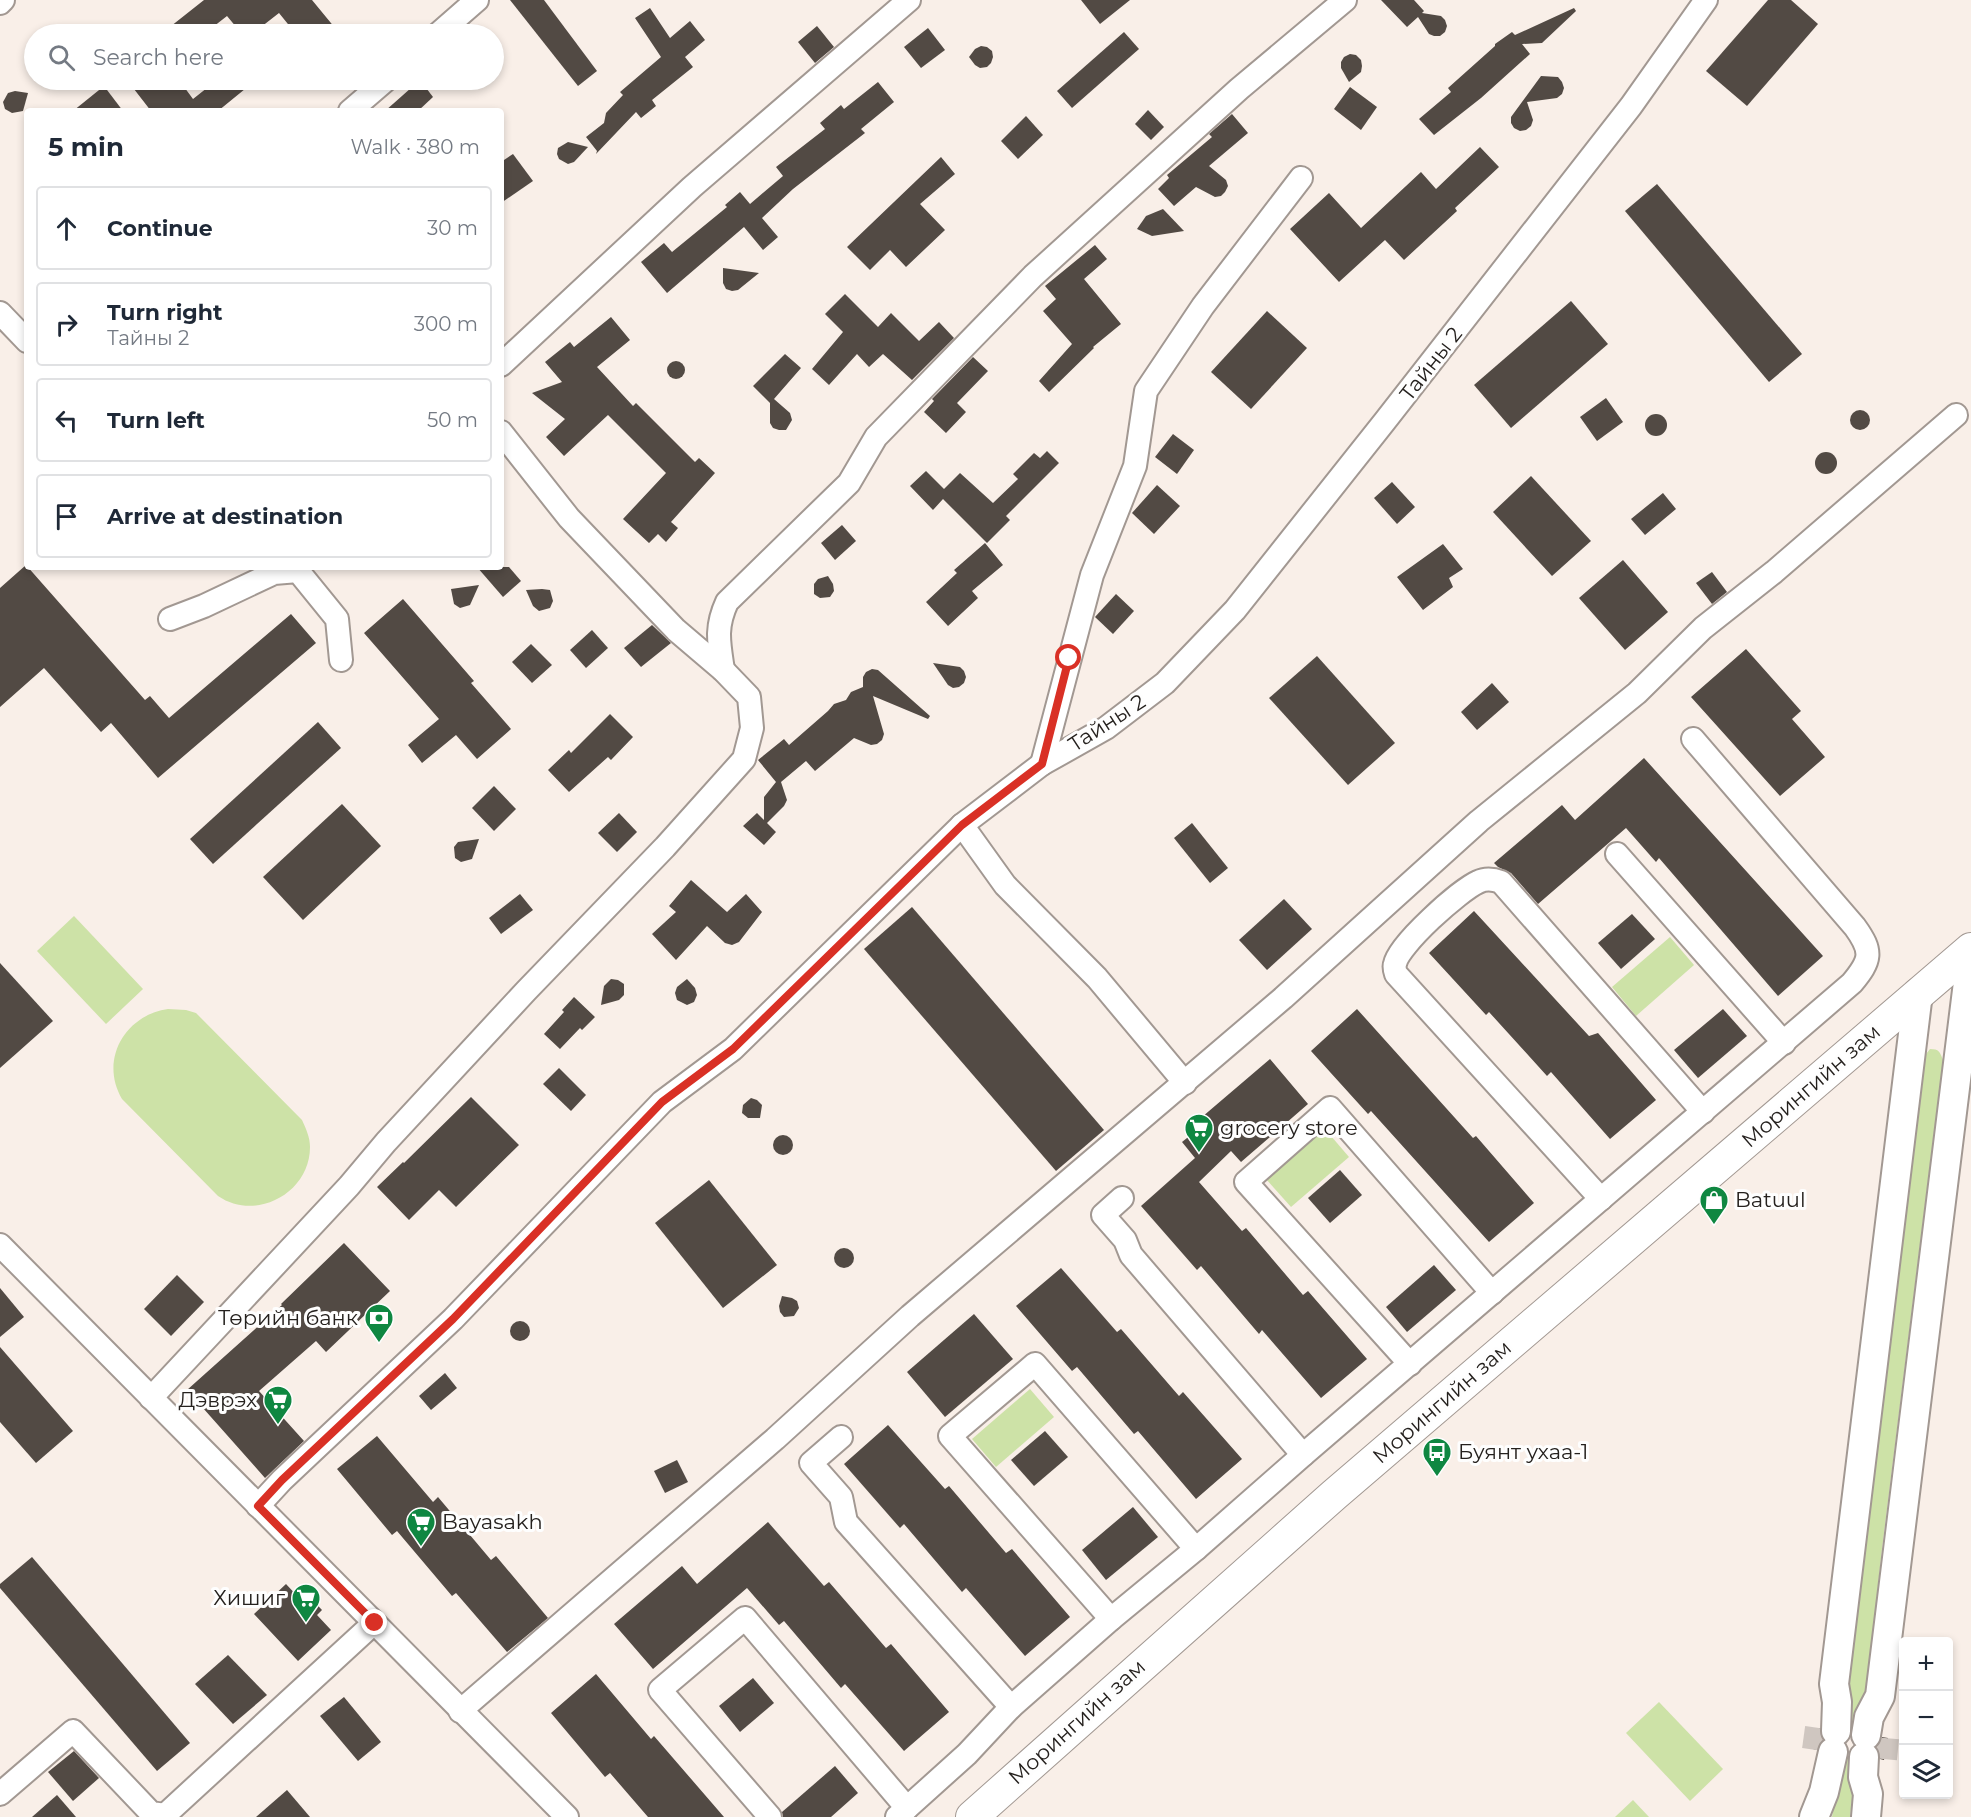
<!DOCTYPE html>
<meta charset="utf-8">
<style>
:root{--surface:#fff;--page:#f2f2f3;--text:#1f2937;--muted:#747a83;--line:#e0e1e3}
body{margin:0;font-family:Montserrat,sans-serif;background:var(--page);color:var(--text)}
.controls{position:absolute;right:18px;bottom:18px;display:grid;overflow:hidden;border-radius:6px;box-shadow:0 3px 9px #0003}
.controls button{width:54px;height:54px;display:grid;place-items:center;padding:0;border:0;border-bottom:2px solid var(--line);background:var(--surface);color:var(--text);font:30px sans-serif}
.stop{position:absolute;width:18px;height:18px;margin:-14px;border:4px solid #d93025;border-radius:50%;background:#fff}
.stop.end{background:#d93025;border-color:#fff;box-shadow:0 2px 6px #0008}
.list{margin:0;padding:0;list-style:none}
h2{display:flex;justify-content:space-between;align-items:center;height:78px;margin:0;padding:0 24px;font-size:26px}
h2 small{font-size:20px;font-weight:400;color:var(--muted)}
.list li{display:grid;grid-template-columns:39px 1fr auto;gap:18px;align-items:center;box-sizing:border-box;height:84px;margin:0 12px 12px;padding:0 12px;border:2px solid var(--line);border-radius:6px}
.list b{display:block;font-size:22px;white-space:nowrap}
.list p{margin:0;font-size:20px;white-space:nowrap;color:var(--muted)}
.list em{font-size:20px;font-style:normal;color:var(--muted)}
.icon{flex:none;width:33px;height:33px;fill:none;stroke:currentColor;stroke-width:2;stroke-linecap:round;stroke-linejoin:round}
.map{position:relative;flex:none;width:1971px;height:1817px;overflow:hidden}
.search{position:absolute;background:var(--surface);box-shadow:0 3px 9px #0003;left:24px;top:24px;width:480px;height:66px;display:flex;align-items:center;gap:15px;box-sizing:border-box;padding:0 21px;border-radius:33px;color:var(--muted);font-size:22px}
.panel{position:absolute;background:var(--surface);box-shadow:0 3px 9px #0003;left:24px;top:108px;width:480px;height:462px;border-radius:6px}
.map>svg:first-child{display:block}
.green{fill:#cde2a7}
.building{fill:#524a44}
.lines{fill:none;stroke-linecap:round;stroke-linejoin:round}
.tertiary-tunnel{stroke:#cfc6c0;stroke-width:28;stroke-dasharray:28 14;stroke-linecap:butt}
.minor-casing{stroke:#a29892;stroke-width:26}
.tertiary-casing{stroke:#a29892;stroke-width:32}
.secondary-casing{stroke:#a29892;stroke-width:34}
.minor{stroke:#fff;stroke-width:22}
.tertiary{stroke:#fff;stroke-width:28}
.secondary{stroke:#fff;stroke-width:32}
.route{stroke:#d93025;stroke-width:8}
.labels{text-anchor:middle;stroke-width:6;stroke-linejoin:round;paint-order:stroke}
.street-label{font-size:21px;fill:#25211e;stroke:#fefefe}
.poi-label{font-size:21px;fill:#25211e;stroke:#fefefe;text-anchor:start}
</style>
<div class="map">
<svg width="1971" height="1817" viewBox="0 0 1971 1817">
<rect width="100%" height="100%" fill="#f9efe8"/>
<g class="green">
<polygon points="74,916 143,989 106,1024 37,951"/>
<polygon points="1670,937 1694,965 1636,1016 1612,987"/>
<path d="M168,1009L186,1010L196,1013L302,1120C306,1129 310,1137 310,1147C310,1193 256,1222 218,1196L122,1099C99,1060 125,1015 168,1009Z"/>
<path d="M1930,1049C1939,1049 1940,1052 1943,1060L1882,1549L1862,1730L1844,1727L1926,1054Z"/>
<polygon points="1325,1129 1349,1157 1291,1207 1266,1179"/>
<polygon points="1030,1389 1054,1417 996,1467 972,1439"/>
<polygon points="1659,1702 1723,1769 1690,1801 1626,1733"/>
<polygon points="1842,1757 1857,1759 1850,1817 1832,1817"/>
<polygon points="1633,1800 1649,1817 1615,1817"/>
</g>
<g class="building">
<polygon points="204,0 312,0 340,34 296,34 279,13 252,34 242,34 227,16 204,34 161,34"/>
<polygon points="510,0 544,0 597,71 578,86"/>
<polygon points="1081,0 1130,0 1100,24"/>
<polygon points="1381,0 1414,0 1424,11 1422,13 1441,16 1445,20 1447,26 1445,32 1440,36 1434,36 1429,34 1418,17 1407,27"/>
<polygon points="1768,0 1791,0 1818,24 1747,106 1706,71"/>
<polygon points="650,8 670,38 690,21 705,40 685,57 693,67 652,100 656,106 641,118 636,112 596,154 597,151 586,137 604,123 606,113 623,95 620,92 661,57 635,18"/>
<polygon points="1574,8 1576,11 1542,43 1522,44 1530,54 1481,98 1434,135 1419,119 1451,92 1448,88 1495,46 1495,44 1512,32 1515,35"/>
<polygon points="817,26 834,47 815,63 798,42"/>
<polygon points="928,28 945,50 921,68 904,47"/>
<polygon points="1124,32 1139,49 1072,108 1057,91"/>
<polygon points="981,46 987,47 992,51 993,57 991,63 987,67 980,68 975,65 969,57 975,49"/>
<polygon points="1350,54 1356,55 1361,60 1362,66 1361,72 1349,82 1341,68 1341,62 1344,57"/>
<polygon points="1541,76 1558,77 1562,82 1564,88 1562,94 1557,98 1527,102 1533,120 1531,126 1526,130 1520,131 1514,128 1511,123 1511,117"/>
<polygon points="127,80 179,80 193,99 217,80 256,80 218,111 151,111"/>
<polygon points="420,80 433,97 418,111 385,111"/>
<polygon points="878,82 894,102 861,129 865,133 793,189 762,218 778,237 763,250 744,227 667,293 641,262 664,243 672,252 727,207 725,205 740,192 750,204 783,176 776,167 825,129 820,123 841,105 844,109"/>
<polygon points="104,86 123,111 73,111"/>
<polygon points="1350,87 1377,107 1361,130 1334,109"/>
<polygon points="15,91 28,93 23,111 12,113 5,109 3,102 8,93"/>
<polygon points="1148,110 1164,127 1151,140 1135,124"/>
<polygon points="1232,114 1248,133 1209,166 1226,180 1228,186 1225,192 1221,196 1215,197 1196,187 1174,206 1158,189 1169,178 1167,175 1212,137 1209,134"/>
<polygon points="1026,116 1043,135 1018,159 1001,141"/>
<polygon points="568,142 588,147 574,162 568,164 559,159 557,154 558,148"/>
<polygon points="1480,147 1499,167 1455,208 1457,211 1404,260 1385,240 1339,282 1290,229 1329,193 1361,228 1421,172 1436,189"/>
<polygon points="513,154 533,181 501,203 501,162"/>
<polygon points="941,157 955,174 920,204 945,230 906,267 890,250 870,270 847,247"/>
<polygon points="1657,184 1802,354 1769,382 1625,211"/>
<polygon points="1163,209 1184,231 1152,236 1137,229 1146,216"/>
<polygon points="1095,245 1107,259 1084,279 1121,324 1093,347 1094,348 1049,392 1039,381 1072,344 1043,311 1056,299 1045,286"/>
<polygon points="723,268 759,273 738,290 732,291 726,289 723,283"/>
<polygon points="845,294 878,327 891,313 919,341 939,322 954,338 912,380 883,354 869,367 857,354 829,385 812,369 843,332 825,314"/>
<polygon points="1571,301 1608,344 1511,428 1474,385"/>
<polygon points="1267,311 1307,348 1251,409 1211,372"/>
<polygon points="611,317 630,340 597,367 633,406 636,403 695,462 699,458 715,473 671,522 678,528 666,542 658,534 649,543 623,519 666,473 608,415 564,456 546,437 565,419 532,393 562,382 545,362 570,342 574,347"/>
<polygon points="785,354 801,368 774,399 790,413 792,420 786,430 779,430 773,428 770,423 770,403 753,386"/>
<polygon points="973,357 988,371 957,403 966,412 946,433 924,412 934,401 932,399"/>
<circle cx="676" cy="370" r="9"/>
<polygon points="1606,398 1623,422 1597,441 1580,417"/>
<circle cx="1860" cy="420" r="10"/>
<circle cx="1656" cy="425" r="11"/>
<polygon points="1173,434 1194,450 1177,474 1155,457"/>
<polygon points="1047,451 1059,463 1006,516 1010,520 987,543 943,499 933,510 910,486 926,471 944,489 960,473 993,503 1018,479 1013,474 1034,453 1040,458"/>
<circle cx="1826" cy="463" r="11"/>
<polygon points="1531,476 1591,541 1552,576 1493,512"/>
<polygon points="1392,482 1415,507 1397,524 1374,498"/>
<polygon points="1157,485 1180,506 1154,534 1132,513"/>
<polygon points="1663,493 1676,509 1645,535 1631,519"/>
<polygon points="842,525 856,541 835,560 821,543"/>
<polygon points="985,543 1003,565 972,591 978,598 948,626 926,602 957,573 954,570"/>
<polygon points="1443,544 1463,569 1449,578 1453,587 1423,610 1397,577"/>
<polygon points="1623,560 1668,612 1625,650 1579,598"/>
<polygon points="26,565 145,700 150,696 169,718 291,614 316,643 158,778 111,723 101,732 44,668 0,707 0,588"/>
<polygon points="477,567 509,567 521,581 503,597"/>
<polygon points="1712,572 1727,592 1712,604 1696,583"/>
<polygon points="828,576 833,584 834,591 830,597 820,598 814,594 814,584 818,579"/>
<polygon points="479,585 470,605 460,608 454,604 451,589"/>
<polygon points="542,589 550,590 553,601 550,608 539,611 533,606 526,590"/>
<polygon points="1116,594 1134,611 1113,634 1095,617"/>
<polygon points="403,599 474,681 471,683 511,729 477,759 456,735 422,763 408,745 439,719 364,633"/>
<polygon points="652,625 671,643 641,667 624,648"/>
<polygon points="592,630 608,648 586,668 570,650"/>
<polygon points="531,644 552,665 532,683 512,662"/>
<polygon points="1746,649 1801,711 1792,719 1825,757 1780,796 1691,697"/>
<polygon points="1317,656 1395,743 1348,785 1269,698"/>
<polygon points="933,663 960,667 964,671 966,677 964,683 959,687 953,688 948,685"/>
<polygon points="872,669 878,670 930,716 928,719 873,696 884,734 882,740 877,744 871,745 854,738 815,771 806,761 781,782 787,800 784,806 767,823 776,832 764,845 743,826 757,813 764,820 764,797 776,782 758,760 784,739 789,745 828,711 834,704 846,700 851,692 863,687 863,677 866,672"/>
<polygon points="1492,683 1509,702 1477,730 1461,712"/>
<polygon points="610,714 633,737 611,760 608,757 569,792 548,770 569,750 571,753"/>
<polygon points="318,722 341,748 213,864 190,839"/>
<polygon points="1644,758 1823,956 1778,996 1659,858 1656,862 1626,828 1538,904 1511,873 1498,867 1494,863 1562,805 1575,820"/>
<polygon points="494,786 516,809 494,831 472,808"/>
<polygon points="342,804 381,846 303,920 263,877"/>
<polygon points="619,813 637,832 617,852 598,833"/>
<polygon points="1192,823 1228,868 1210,883 1174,838"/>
<polygon points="479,839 472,859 461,862 455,858 454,847 458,842"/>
<polygon points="691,880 727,912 746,894 762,912 739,942 732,945 725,943 707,926 676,960 652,934 676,912 669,906"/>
<polygon points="520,894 533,910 501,934 489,918"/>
<polygon points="1284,899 1312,929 1267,970 1239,940"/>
<polygon points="912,907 1104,1130 1056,1171 864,949"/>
<polygon points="1474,911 1589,1036 1598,1033 1656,1100 1610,1139 1551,1072 1547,1076 1489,1012 1486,1015 1429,953"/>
<polygon points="1632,914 1655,939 1621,969 1598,943"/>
<polygon points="0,963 53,1021 0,1068"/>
<polygon points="611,979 618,980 624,984 624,995 619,1000 601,1005 604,986"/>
<polygon points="687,979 695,988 697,995 694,1002 687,1005 677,1000 675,993 677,987"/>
<polygon points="574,997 595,1017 582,1030 580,1028 560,1049 544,1034 564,1012 562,1010"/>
<polygon points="1357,1009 1473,1138 1476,1136 1534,1203 1489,1242 1371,1111 1368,1114 1311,1051"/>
<polygon points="1723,1009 1747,1036 1698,1078 1674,1050"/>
<polygon points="1270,1059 1308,1104 1241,1162 1231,1151 1199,1182 1242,1231 1246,1228 1303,1295 1308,1291 1367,1359 1321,1398 1262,1330 1259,1334 1201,1266 1197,1270 1141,1206 1195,1158 1182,1142 1207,1122 1202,1117"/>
<polygon points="559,1068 586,1095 571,1111 543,1084"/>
<polygon points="471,1097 519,1145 456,1207 439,1190 409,1220 377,1187 403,1162 404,1163"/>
<polygon points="751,1098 757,1100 762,1105 760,1118 748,1118 742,1113 743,1105"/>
<circle cx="783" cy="1145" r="10"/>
<polygon points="1340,1170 1362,1195 1330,1223 1308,1198"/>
<polygon points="709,1180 777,1265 723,1308 655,1223"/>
<polygon points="344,1243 390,1291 326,1352 316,1341 259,1391 304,1441 265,1478 187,1390 282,1305 281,1304"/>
<circle cx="844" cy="1258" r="10"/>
<polygon points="1434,1265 1456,1290 1407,1332 1386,1307"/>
<polygon points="1061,1268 1117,1332 1121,1329 1179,1396 1183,1392 1242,1459 1196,1499 1138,1431 1134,1434 1077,1367 1072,1371 1016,1306"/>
<polygon points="177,1275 204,1302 171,1336 144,1309"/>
<polygon points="0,1288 24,1317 0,1337"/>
<polygon points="782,1296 792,1298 797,1301 799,1308 794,1316 784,1317 780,1312 779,1306"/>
<polygon points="974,1314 1013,1359 945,1417 907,1372"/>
<circle cx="520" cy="1331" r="10"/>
<polygon points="0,1347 73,1431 36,1463 0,1422"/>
<polygon points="445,1373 457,1388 431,1410 419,1396"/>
<polygon points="888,1425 945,1489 949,1486 1006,1553 1012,1549 1070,1617 1025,1656 966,1588 962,1592 904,1524 900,1528 844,1464"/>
<polygon points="1045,1431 1068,1457 1034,1486 1011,1460"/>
<polygon points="377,1436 433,1502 438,1497 491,1560 496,1556 548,1618 507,1652 456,1593 452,1596 397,1531 392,1535 337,1469"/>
<polygon points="677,1460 688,1482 665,1493 654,1471"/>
<polygon points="1133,1507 1158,1537 1106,1580 1082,1550"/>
<polygon points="768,1522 824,1586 829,1582 886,1648 891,1644 949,1712 904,1751 845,1684 841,1688 784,1621 779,1625 747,1588 653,1669 614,1624 682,1566 697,1584"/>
<polygon points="32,1557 190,1743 157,1771 0,1588 0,1584"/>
<polygon points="286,1584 300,1599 306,1593 322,1610 317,1615 331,1630 298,1661 254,1614"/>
<polygon points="228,1655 267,1695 233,1724 195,1684"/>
<polygon points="596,1674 651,1739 654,1736 724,1817 648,1817 610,1773 605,1777 551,1713"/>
<polygon points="753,1678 774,1703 740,1732 719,1706"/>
<polygon points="344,1697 381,1742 358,1761 320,1716"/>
<polygon points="1817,1728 1820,1728 1822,1740 1817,1750 1813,1749"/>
<polygon points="1882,1737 1888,1738 1884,1760 1880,1759 1877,1747"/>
<polygon points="74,1751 99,1778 73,1801 48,1772"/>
<polygon points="835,1766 858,1793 831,1817 783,1817 782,1812"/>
<polygon points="287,1790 310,1817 256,1817"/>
<polygon points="57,1795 76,1817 32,1817"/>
</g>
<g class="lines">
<g class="tertiary-tunnel">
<polyline points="1816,1750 1819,1728"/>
<polyline points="1883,1759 1885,1738"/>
</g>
<g class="minor-casing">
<g id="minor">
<polyline points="0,3 3,0"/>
<polyline points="438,34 477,0"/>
<polyline points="350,111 386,80"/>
<polyline points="0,313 27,341"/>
<polyline points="501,365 692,187 909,0"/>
<polyline points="170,619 204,606 274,573 298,571 337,619 341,660"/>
<path d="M723,670C719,643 715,628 727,602L849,483L876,437L1033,276L1239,89L1345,0"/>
<polyline points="1042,764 1092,575 1135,466 1146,391 1203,306 1301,178"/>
<polyline points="962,825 1005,885 1097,978 1185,1083"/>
<polyline points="1617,854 1784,1043"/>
<polyline points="1122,1198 1103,1215 1125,1240 1131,1255 1303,1455"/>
<path d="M1601,1199L1396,974C1395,971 1394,966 1395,964C1398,945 1460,890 1478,882C1486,878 1493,879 1501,882L1703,1112"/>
<polyline points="0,1245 567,1817"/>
<polyline points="1410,1364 1246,1182 1330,1108 1492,1293"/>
<polyline points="151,1398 349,1186 386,1142 526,991 665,847 744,759 752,728 749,697 723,670 676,630 569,518 501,432"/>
<polyline points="841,1437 811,1463 841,1497 846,1522 1011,1707"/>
<polyline points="258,1506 282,1480 453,1319 662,1102 733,1049 962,825 1042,764 1106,728 1165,683 1235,610 1385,421 1631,106 1706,0"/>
<polyline points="1111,1619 950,1436 1035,1364 1196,1549"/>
<polyline points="460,1711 775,1439 910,1316 1283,998 1479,821 1637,693 1703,628 1774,572 1956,415"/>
<polyline points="0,1794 73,1731 151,1813 165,1815 374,1623"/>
<polyline points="770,1817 660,1690 745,1618 907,1808"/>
<path d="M897,1817L967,1754L1011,1707L1111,1619L1196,1549L1303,1455L1852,983C1871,960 1873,952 1855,927L1693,739"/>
</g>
</g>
<g class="tertiary-casing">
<g id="tertiary">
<polyline points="1836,1731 1837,1702 1834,1684 1918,993"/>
<polyline points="1866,1735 1869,1717 1880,1696 1971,958"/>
<polyline points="1864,1757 1863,1777 1868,1794 1866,1817"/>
<polyline points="1814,1817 1824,1792 1833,1752"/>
</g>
</g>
<g class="secondary-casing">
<polyline id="secondary" points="972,1817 1334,1495 1971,949"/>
</g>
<use href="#minor" class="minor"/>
<use href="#tertiary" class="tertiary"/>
<use href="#secondary" class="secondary"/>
</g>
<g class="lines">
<polyline class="route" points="375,1623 258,1506 282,1480 453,1319 662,1102 733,1049 962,825 1042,764 1069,658"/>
</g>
<defs>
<g id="supermarket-pin" transform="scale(1.5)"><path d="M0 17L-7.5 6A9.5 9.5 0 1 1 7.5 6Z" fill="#0f8741" stroke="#fefefe"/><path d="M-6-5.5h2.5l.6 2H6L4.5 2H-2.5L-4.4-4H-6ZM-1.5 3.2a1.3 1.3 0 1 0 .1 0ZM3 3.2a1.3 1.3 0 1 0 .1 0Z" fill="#fff"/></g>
<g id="shop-pin" transform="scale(1.5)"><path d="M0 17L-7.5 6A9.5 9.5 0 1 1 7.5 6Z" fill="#0f8741" stroke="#fefefe"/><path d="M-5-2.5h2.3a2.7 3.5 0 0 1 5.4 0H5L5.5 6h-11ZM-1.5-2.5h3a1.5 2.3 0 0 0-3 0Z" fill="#fff"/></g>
<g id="bank-pin" transform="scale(1.5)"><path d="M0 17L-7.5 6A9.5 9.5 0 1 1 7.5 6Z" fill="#0f8741" stroke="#fefefe"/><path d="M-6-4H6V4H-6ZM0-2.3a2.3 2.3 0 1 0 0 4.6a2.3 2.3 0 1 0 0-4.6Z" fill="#fff"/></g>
<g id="bus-pin" transform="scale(1.5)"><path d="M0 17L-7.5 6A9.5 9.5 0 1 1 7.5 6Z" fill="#0f8741" stroke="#fefefe"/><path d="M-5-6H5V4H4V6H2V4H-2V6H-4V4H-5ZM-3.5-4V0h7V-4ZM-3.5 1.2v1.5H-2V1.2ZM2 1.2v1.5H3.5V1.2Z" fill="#fff"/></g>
</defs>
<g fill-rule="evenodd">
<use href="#supermarket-pin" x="1199" y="1128"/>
<use href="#shop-pin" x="1714" y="1200"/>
<use href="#bank-pin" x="379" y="1318"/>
<use href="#supermarket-pin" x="278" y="1400"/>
<use href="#bus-pin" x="1437" y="1452"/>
<use href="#supermarket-pin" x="421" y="1522"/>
<use href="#supermarket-pin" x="306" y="1598"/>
</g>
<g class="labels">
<g class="street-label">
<text transform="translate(1431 364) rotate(-52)" y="7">Тайны 2</text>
<text transform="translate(1107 723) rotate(-33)" y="7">Тайны 2</text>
<text transform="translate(1811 1086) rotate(-41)" y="7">Морингийн зам</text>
<text transform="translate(1442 1402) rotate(-41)" y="7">Морингийн зам</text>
<text transform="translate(1077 1722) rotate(-42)" y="7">Морингийн зам</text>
</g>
<g class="poi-label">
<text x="1220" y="1135">grocery store</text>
<text x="1735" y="1207">Batuul</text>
<text x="358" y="1325" text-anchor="end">Төрийн банк</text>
<text x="257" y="1407" text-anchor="end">Дэврэх</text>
<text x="1458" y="1459">Буянт ухаа-1</text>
<text x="442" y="1529">Bayasakh</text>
<text x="285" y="1605" text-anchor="end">Хишиг</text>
</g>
</g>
</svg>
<div class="controls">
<button>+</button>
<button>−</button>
<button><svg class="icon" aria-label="layers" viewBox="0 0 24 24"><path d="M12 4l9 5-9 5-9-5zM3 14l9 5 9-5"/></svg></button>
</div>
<div class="stop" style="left:1069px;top:658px"></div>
<div class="stop end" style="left:375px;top:1623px"></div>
<div class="search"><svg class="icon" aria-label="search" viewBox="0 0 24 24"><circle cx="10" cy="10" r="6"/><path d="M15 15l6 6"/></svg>Search here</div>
<section class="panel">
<h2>5 min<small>Walk · 380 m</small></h2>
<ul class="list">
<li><svg class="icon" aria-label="ahead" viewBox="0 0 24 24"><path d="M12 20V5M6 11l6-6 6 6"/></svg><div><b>Continue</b></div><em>30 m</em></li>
<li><svg class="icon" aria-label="right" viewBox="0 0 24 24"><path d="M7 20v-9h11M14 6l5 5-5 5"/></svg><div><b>Turn right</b><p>Тайны 2</p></div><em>300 m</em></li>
<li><svg class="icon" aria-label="left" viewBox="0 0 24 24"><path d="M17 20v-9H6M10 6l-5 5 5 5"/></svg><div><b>Turn left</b></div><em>50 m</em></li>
<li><svg class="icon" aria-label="arrive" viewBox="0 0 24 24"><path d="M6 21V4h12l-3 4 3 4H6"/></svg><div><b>Arrive at destination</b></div></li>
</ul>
</section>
</div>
